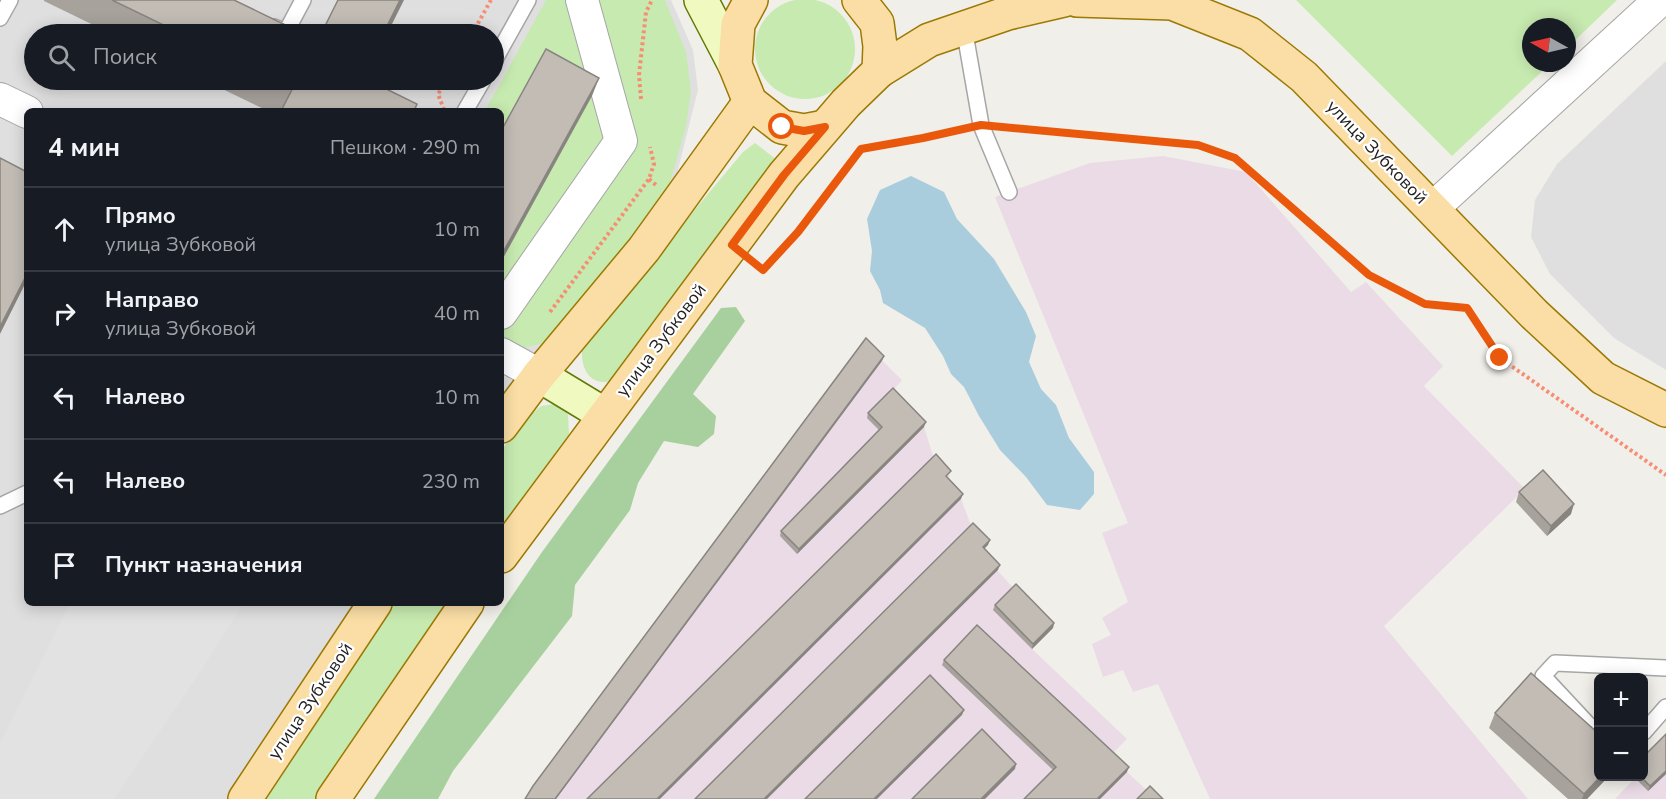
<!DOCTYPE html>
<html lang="ru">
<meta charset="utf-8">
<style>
:root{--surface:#171b24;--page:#242831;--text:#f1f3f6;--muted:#9ea1a6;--line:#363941}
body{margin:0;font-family:"Nunito Sans",sans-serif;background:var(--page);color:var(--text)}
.controls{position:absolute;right:18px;bottom:18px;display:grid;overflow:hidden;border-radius:9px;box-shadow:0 3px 15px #0003}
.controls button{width:54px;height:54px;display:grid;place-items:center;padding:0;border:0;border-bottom:2px solid var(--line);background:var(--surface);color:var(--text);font:30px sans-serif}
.compass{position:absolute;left:1522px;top:18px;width:54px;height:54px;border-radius:50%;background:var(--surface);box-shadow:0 3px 15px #0003;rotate:278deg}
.stop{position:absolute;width:18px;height:18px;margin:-14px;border:4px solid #ea580c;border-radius:50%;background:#fff}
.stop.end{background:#ea580c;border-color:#fff;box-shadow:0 2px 6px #0008}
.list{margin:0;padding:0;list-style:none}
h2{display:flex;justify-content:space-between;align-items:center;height:78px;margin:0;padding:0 24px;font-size:26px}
h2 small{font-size:20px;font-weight:400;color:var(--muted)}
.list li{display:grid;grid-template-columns:39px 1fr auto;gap:18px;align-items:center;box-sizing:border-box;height:84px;padding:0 24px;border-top:2px solid var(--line)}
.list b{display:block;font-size:22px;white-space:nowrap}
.list p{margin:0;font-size:20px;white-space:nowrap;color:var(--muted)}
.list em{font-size:20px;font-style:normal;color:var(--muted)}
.icon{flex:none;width:33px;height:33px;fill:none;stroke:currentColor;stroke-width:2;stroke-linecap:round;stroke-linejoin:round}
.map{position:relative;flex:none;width:1666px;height:799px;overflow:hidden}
.search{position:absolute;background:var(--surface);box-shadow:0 3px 15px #0003;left:24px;top:24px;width:480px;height:66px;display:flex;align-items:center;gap:15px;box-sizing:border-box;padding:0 21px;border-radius:33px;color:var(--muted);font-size:22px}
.panel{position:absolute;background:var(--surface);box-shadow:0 3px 15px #0003;left:24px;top:108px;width:480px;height:498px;border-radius:9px}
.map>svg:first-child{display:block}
.residential{fill:#e0dfdf;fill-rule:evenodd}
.industrial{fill:#eadbe6}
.grass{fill:#c7eab0}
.forest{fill:#a8d09e}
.parking{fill:#e2e2e2}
.water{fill:#aacdde}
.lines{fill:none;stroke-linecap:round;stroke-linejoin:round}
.lane-casing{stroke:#a6a6a6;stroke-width:18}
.street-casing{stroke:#a6a6a6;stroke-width:34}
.secondary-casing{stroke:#627a07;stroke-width:36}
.primary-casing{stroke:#9c7903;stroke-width:36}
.path{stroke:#f78e74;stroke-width:4;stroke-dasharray:3 3;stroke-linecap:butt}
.lane{stroke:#fff;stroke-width:15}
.street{stroke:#fff;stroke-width:32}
.secondary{stroke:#f0f9bf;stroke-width:33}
.primary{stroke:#fadea5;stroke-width:33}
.wall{fill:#a7a29c}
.shaded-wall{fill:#88847f}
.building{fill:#c2bcb5;stroke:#88847f;stroke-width:1.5}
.route{stroke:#ea580c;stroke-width:8}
.labels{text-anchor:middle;stroke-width:4.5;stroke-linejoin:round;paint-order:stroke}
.street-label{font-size:18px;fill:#222;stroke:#fff}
</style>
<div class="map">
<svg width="1666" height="799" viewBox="0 0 1666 799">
<rect width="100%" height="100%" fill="#f1efe9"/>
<g class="residential">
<path d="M0,0H671L693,50L698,90L669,205L501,442V111H27V603H409L296,799H0ZM34,34H494V80H34Z"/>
<polygon points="1666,61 1666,370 1614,338 1550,274 1531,237 1535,200 1557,164"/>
</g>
<g class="industrial">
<polygon points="1163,156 1246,172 1351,292 1366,282 1443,366 1424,386 1525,489 1384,626 1528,799 1210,799 1158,684 1133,692 1123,670 1103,677 1092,644 1111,635 1102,618 1128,602 1102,533 1128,523 995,197 1090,163"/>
<polygon points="864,343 902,380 891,393 924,427 934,459 950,476 944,482 961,499 972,528 988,545 981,552 1014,589 1032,649 1127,739 1110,756 1156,799 526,799"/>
<polygon points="1666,737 1666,799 1615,799 1635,778 1634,777 1644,776"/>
</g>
<g class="grass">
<circle cx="805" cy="49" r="50"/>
<polygon points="546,0 665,0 686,52 691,91 686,127 665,200 551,341 516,350 501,341 501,111 485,111"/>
<polygon points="1296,0 1617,0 1567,48 1567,27 1531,27 1531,63 1551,63 1452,156"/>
<path d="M755,143L777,160L619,378C615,379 609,382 605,382C588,383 581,366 582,351L657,255L743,152Z"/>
<polygon points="554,404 568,414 569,434 501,528 501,451 523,421 541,406"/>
<polygon points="391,603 448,603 318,799 262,799"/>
</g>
<polygon class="forest" points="736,307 745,321 693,394 716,416 714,434 698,447 664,441 638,483 630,510 575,585 572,616 453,771 438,799 374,799 542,552 721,308"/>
<polygon class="parking" points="70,603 244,603 197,677 114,799 0,799 0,743"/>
<polygon class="water" points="911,176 944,192 957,219 994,259 1026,312 1036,336 1029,362 1041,389 1056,405 1069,438 1094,472 1094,494 1080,510 1047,505 1026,477 1000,450 979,416 964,387 951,374 943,356 925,328 883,303 880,290 870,271 872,251 867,219 880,190"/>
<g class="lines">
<g class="lane-casing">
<g id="lane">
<polyline points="0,18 10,0"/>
<polyline points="274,27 286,32 303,0"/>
<polyline points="964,28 981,125 1009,192"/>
<polyline points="494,61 528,0"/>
<polyline points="465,111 483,80"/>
<polyline points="0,506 27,493"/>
<polyline points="1644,732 1666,707"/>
<polyline points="1598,735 1543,676 1555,663 1666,668"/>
</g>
</g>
<g class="street-casing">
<g id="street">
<polyline points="0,99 27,112"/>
<polyline points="1432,209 1660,0"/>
<polyline points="501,313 621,141 582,0"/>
<polyline points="501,354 539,375"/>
</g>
</g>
<g class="secondary-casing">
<g id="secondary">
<polyline points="701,0 735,65"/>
<polyline points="539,375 605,415"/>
</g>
</g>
<g class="primary-casing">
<g id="primary">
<polyline points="751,0 738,24 735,65 750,102 782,127 804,131 825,127"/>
<polyline points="1077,0 1172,3 1250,34 1304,77 1534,314 1603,378 1666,410"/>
<polyline points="879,71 929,40 1008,13 1064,0"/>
<polyline points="501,426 539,375 644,249 750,102"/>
<polyline points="501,556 784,175 846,103 879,71 880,46 877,23 859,0"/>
<polyline points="245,799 375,603"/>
<polyline points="333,799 467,603"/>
</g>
</g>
<g class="path">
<polyline points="472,34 491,0"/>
<polyline points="641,99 639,75 646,12 652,0"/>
<polyline points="444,110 438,94 447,80"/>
<polyline points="1002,127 1198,145 1235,158 1369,275 1425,304 1467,308 1500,358 1666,475"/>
<polyline points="649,179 656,185"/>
<polyline points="753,262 763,270 798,232 861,149 962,129"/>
<polyline points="550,312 649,179 654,164 650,147"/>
</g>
<use href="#lane" class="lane"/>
<use href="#street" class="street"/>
<use href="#secondary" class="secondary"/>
<use href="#primary" class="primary"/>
</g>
<g class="wall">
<polygon points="44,0 234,0 304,34 112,34 44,1"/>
<polygon points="204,80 368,80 415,111 268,111"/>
<polygon points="868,413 924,427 797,554 780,536 781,531 879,430 867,418"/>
<polygon points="1519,492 1571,514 1547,536 1516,502"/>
<polygon points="995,605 1054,623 1053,628 1032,649 993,610"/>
<polygon points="944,660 1127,772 1100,799 1024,799 1053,770 942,665"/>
<polygon points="1495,713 1599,777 1608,777 1587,799 1568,799 1489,728"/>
<polygon points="1666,734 1666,774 1648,791 1634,777 1644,777"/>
</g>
<g class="shaded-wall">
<polygon points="400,0 404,0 387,34 383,34"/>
<polygon points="599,78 592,96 501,262 501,256"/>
<polygon points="27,274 27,280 0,334 0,327"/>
<polygon points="884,356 882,361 556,799 555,799"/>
<polygon points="926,422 924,427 797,554 799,549"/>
<polygon points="963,494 961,499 660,799 657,799"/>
<polygon points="1574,504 1571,514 1547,536 1551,526"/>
<polygon points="990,540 988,545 981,552 983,547"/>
<polygon points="1000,565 998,570 767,799 764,799"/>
<polygon points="1054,623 1053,628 1032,649 1033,644"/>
<polygon points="964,710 962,715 877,799 874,799"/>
<polygon points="1016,764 1015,769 985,799 981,799"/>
<polygon points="1129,767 1127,772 1100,799 1097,799"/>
<polygon points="1666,771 1666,774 1648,791 1650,786"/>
<polygon points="1600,777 1608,777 1587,799 1582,799 1584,794"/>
</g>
<g class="building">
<polygon points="112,0 234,0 304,34 182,34"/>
<polygon points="338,0 400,0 383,34 321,34"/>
<polygon points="546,49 599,78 501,256 501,131"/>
<polygon points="274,80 295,80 291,88"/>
<polygon points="297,80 368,80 417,104 414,111 281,111"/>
<polygon points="0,158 27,172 27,274 0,327"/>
<polygon points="866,338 884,356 555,799 525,799 533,786"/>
<polygon points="893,388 926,422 799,549 781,531 882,427 868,413"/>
<polygon points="936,454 951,471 946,476 963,494 657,799 587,799"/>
<polygon points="1543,470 1574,504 1551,526 1519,492"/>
<polygon points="973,523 990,540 983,547 1000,565 764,799 695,799"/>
<polygon points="1016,584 1054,623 1033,644 995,605"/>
<polygon points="977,625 1129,767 1097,799 1024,799 1056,767 944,660"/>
<polygon points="1531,673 1599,734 1599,777 1600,777 1584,794 1495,713"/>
<polygon points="930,675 964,710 874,799 805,799"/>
<polygon points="982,729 1016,764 981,799 912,799"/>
<polygon points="1666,734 1666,771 1650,786 1641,777 1644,777 1644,756"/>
<polygon points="1150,786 1163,799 1137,799"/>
</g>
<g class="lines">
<polyline class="route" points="782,127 804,131 825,127 784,175 732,245 763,270 798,232 861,149 923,138 981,125 1198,145 1235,158 1369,275 1425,304 1467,308 1500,358"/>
</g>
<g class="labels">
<g class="street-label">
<text transform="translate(1377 152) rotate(46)" y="6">улица Зубковой</text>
<text transform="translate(661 340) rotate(-53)" y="6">улица Зубковой</text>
<text transform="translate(310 701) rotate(-56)" y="6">улица Зубковой</text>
</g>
</g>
</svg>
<div class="controls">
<button>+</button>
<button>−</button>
</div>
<svg class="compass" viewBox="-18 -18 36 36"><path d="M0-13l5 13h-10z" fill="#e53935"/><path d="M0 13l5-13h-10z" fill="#9ea1a6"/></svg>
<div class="stop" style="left:782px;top:127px"></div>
<div class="stop end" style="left:1500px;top:358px"></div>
<div class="search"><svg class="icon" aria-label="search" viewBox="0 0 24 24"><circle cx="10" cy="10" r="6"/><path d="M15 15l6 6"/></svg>Поиск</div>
<section class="panel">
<h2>4 мин<small>Пешком · 290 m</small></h2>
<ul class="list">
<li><svg class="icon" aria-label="ahead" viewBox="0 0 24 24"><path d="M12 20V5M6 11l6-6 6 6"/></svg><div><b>Прямо</b><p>улица Зубковой</p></div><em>10 m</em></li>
<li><svg class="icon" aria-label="right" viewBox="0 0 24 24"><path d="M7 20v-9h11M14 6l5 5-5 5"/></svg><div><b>Направо</b><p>улица Зубковой</p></div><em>40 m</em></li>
<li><svg class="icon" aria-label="left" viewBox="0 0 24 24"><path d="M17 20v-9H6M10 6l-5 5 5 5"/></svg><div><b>Налево</b></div><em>10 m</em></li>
<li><svg class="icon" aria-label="left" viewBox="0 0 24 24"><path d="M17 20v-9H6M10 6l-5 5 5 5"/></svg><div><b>Налево</b></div><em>230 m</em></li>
<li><svg class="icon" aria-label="arrive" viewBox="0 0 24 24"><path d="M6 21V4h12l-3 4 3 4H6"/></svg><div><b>Пункт назначения</b></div></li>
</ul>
</section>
</div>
